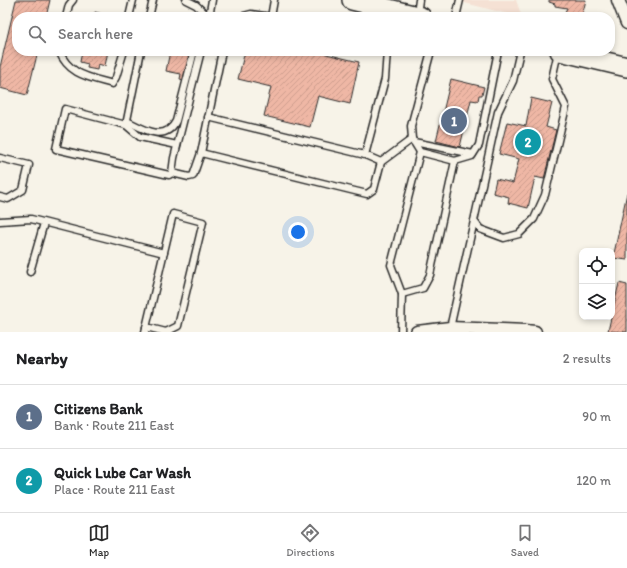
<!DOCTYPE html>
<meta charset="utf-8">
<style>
:root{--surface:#fff;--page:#f6f6f6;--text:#202124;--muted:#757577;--line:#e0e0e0;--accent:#2b2b2b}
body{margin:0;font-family:Itim,sans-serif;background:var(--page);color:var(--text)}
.controls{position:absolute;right:12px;bottom:12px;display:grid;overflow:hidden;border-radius:8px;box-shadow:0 2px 6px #0003}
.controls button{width:36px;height:36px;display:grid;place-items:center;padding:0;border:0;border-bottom:1px solid var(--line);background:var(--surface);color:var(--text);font:20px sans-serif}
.you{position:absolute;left:298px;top:232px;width:14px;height:14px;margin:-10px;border:3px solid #fff;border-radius:50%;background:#1a73e8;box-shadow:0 0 0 6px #1a73e833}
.badge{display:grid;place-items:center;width:26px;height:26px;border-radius:50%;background:var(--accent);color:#fff;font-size:13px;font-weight:700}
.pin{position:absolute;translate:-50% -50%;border:2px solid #fff;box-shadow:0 1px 4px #0006}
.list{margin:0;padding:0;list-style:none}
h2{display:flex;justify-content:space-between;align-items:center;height:52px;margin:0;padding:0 16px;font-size:17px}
h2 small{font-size:13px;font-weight:400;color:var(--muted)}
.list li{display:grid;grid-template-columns:26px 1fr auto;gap:12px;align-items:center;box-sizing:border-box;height:64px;padding:0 16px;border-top:1px solid var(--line)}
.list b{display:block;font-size:15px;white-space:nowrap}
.list p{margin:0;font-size:13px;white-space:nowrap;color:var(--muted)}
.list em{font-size:13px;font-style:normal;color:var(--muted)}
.icon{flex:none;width:22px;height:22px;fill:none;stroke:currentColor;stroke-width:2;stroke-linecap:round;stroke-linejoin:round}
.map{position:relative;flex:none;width:627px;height:332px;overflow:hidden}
.search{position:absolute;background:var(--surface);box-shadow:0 2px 6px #0003;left:12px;right:12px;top:12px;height:44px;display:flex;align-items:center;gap:10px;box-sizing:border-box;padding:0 14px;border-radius:16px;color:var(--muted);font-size:15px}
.sheet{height:180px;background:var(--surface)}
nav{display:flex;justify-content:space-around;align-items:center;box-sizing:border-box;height:56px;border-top:1px solid var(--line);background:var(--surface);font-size:11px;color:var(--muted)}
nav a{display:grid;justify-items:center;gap:2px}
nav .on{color:var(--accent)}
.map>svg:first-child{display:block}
.built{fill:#f5e1d4}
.building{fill:url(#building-hatch);stroke:#2b2b2b}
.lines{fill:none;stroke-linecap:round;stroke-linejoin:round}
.lane-casing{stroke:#2b2b2b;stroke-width:9}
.street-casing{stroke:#2b2b2b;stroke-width:15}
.primary-casing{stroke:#2b2b2b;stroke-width:22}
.lane{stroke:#f7f3e8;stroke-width:6}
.street{stroke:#f7f3e8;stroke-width:12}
.primary{stroke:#f7f3e8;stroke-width:19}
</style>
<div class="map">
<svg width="627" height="332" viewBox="0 0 627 332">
<defs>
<pattern id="building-hatch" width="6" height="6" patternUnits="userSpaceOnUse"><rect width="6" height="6" fill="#efb7a5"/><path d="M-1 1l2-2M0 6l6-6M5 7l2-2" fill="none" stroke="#cd9e8e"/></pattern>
</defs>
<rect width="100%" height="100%" fill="#f7f3e8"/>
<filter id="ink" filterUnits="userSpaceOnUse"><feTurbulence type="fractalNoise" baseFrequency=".025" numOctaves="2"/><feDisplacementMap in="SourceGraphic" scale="8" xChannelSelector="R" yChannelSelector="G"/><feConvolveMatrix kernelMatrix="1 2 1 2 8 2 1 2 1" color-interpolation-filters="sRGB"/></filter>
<g filter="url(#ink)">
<polygon class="built" points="453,0 516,0 522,17 520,17"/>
<g class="building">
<polygon points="16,0 50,0 46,17 17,17 17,51 38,51 27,95 0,88 0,67"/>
<polygon points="549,0 586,0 582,16 565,12 567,8 555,6 555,4 549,2"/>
<polygon points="95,12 114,17 90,17 91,14 94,14"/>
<polygon points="82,51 108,51 105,66 98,64 97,70 87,68 88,64 80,62"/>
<polygon points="170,51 191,51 184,80 180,79 181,74 166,71"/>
<polygon points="245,51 314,51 359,62 350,104 318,96 310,127 264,116 271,87 238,79"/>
<polygon points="451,79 484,87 482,95 479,95 478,101 471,100 460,147 436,141"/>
<polygon points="531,98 552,103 546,127 556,130 544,179 535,177 528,208 508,203 509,197 493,193 496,179 513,183 519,159 499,154 507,122 526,126"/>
<polygon points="627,193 627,260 613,258"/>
<polygon points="619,283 627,285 627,332 608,331"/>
</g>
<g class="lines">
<g class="lane-casing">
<g id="lane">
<polyline points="186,0 196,5 209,17"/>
<polyline points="417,14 419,0"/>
<polyline points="66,17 69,5 73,0"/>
<polyline points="129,17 133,0"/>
<polyline points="149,17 153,0"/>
<polyline points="209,17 212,0"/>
<polyline points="240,17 251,14 271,17"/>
<polyline points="271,17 274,0"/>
<polyline points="456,17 460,0"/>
<path d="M59,51C69,75 89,77 112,84L116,77L124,51"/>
<polyline points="141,51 126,125 140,137 177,145"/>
<polyline points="431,51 411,126 412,139 420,152 455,161 472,156 479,145 498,51"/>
<polyline points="520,51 513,81 498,112 474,221 480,229 504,238 519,234 534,219 545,195 566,107 552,79 558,52"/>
<path d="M127,121C143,129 165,143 176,121L194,51"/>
<polyline points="126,125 65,109 56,149 169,175 172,173 189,177 193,176 201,153 222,51"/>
<polyline points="414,142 473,154"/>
<polyline points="201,153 367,194 374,189 381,162 365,155 208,117"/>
<polyline points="365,155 385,79 387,51"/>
<polyline points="0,158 29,165 23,190 8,199 0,197"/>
<polyline points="381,162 412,139"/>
<polyline points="172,173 174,158 201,51"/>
<polyline points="0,221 31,219 164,253"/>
<polyline points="30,272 44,223"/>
<polyline points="402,294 423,288 430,275 455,161"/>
<polyline points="146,327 166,332"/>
<polyline points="450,328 474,221"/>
<polyline points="145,332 173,214 203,222 178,326 166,332"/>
<polyline points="401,332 402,294 391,265 420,152"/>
</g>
</g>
<g class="street-casing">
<g id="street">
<polyline points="618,0 627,23"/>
<polyline points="417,332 450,328 525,331 535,332"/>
</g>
</g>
<g class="primary-casing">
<g id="primary">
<polyline points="352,0 421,17"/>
<polyline points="560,51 627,67"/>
</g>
</g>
<use href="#lane" class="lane"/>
<use href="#street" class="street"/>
<use href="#primary" class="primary"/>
</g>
</g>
</svg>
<div class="controls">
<button><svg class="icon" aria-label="locate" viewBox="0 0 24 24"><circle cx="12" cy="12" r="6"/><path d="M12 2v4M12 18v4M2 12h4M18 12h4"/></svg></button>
<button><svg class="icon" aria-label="layers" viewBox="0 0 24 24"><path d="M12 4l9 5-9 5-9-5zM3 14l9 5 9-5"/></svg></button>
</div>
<div class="you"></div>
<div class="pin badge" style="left:454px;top:121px;background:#5c6f8a">1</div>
<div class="pin badge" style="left:528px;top:142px;background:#0f9aa8">2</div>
<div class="search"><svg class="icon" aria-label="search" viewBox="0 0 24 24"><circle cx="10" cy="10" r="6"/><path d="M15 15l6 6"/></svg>Search here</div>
</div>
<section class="sheet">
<h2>Nearby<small>2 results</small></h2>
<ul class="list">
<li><span class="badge" style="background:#5c6f8a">1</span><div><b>Citizens Bank</b><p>Bank · Route 211 East</p></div><em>90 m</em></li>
<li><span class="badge" style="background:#0f9aa8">2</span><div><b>Quick Lube Car Wash</b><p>Place · Route 211 East</p></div><em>120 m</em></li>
</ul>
</section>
<nav>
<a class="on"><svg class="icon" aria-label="map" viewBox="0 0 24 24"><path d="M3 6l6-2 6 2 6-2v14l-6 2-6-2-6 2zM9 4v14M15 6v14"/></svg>Map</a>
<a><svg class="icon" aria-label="directions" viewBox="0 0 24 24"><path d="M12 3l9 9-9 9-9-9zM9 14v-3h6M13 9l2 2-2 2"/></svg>Directions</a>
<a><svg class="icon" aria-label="saved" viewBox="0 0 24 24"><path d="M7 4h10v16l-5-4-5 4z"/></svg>Saved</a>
</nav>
